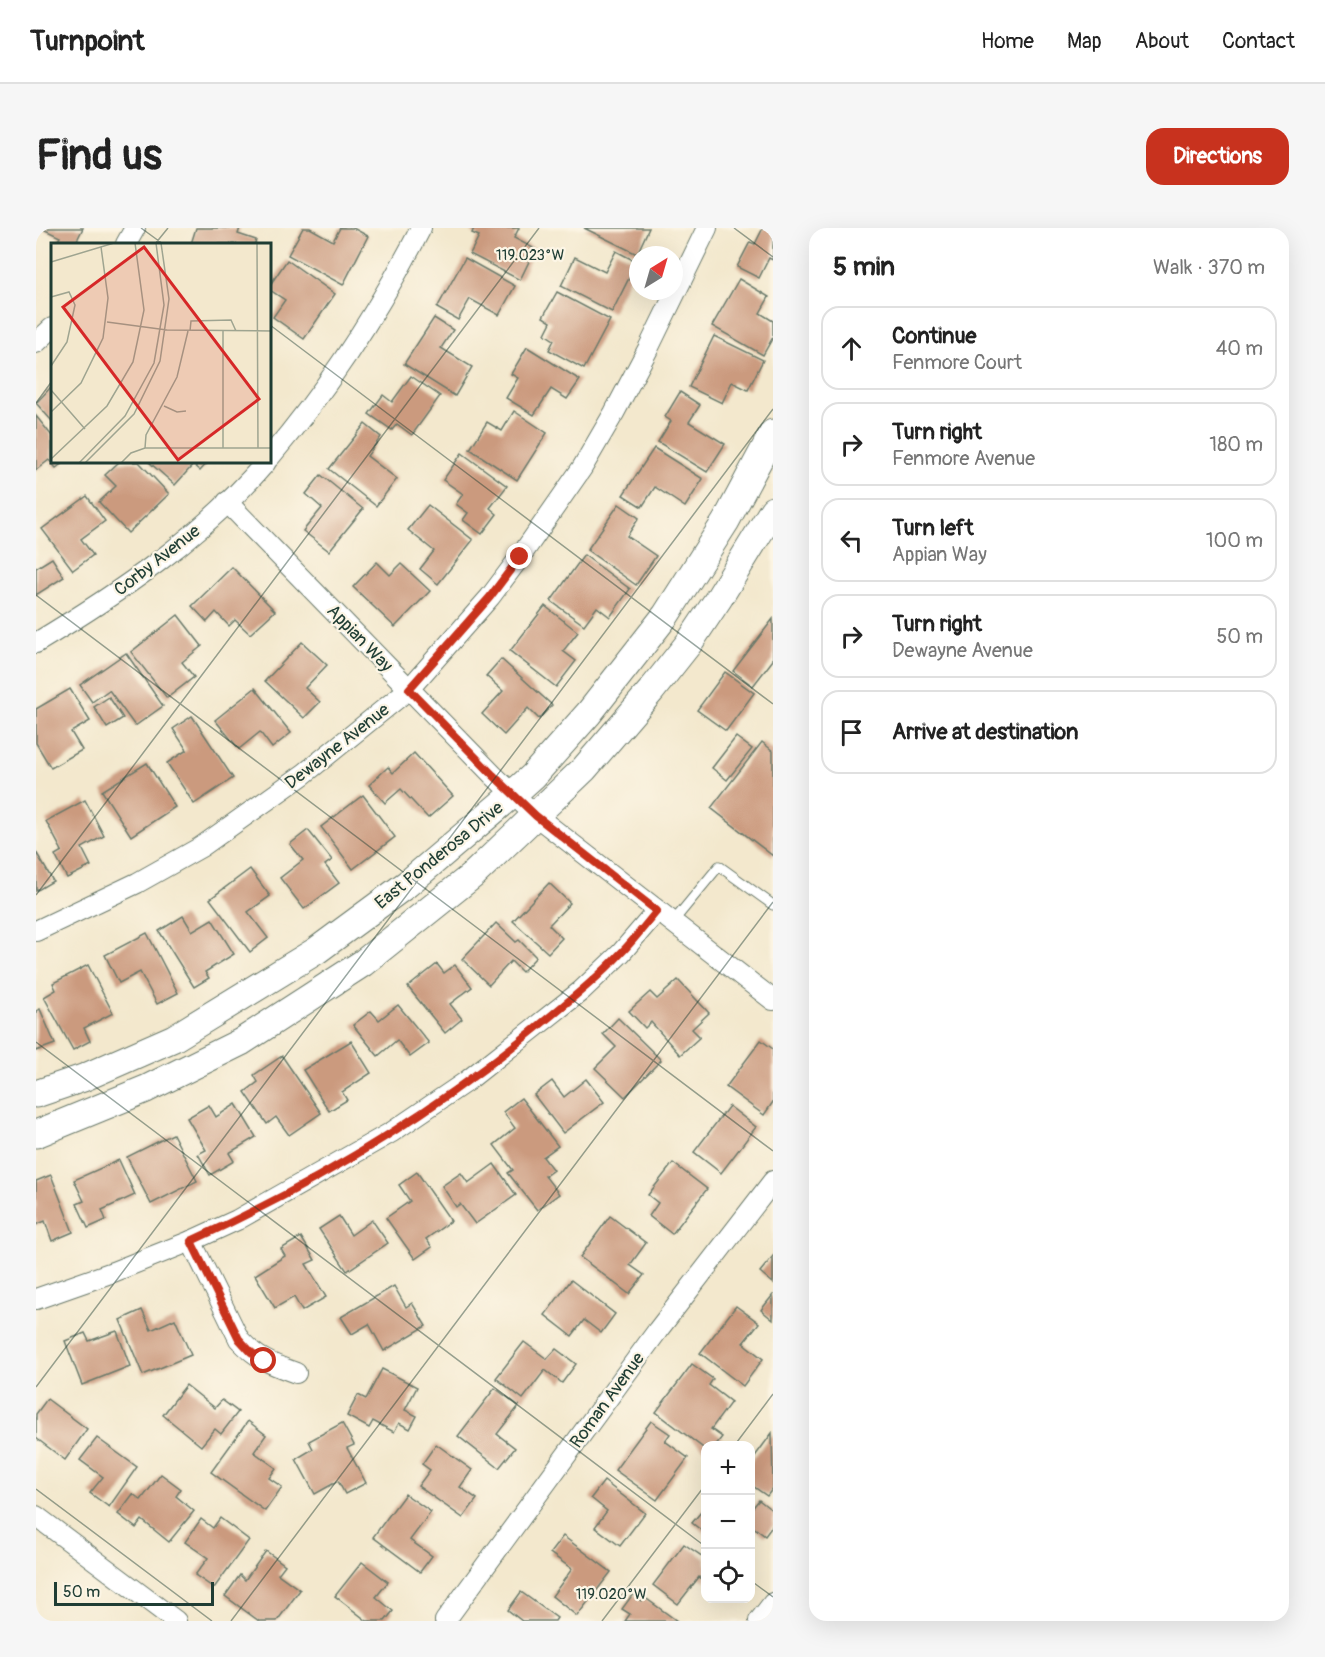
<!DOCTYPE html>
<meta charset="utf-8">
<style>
:root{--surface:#fff;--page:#f6f6f6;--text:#222;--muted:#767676;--line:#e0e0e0;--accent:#c8321e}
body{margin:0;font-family:Pangolin,sans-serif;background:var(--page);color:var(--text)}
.controls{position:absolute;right:18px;bottom:18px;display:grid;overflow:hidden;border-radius:12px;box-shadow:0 6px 24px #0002}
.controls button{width:54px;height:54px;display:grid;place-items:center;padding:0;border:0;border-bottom:2px solid var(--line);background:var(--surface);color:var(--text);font:30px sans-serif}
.compass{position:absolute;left:593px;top:18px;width:54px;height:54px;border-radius:50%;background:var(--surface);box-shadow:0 6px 24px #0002;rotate:37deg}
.scale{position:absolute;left:18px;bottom:15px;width:160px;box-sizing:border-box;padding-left:6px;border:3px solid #1f3d34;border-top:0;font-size:16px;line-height:21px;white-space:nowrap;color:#1f3d34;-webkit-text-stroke:4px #fcf5e5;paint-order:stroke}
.stop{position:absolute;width:18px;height:18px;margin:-14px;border:4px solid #c8321e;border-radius:50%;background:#fff}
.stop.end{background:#c8321e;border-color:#fff;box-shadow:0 2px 6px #0008}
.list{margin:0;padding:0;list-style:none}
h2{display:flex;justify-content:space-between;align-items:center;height:78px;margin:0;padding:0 24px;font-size:26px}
h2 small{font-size:20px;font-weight:400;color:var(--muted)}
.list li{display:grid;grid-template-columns:39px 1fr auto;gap:18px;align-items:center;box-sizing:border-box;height:84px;margin:0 12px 12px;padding:0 12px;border:2px solid var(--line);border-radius:18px}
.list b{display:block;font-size:22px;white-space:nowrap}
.list p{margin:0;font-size:20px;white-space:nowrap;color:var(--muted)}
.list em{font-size:20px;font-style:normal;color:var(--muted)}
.icon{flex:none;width:33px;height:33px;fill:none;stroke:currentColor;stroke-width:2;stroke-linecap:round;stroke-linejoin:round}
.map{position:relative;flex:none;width:737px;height:1393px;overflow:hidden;border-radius:18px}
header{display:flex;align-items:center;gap:36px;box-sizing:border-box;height:84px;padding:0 30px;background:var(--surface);border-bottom:2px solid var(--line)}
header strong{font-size:28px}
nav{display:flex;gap:33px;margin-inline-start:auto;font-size:21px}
.intro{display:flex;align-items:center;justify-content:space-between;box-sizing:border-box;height:144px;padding:0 36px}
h1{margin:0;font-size:42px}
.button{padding:15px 27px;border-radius:18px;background:var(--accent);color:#fff;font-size:21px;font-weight:700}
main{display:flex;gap:36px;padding:0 36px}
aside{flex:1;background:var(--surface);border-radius:18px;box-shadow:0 6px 24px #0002}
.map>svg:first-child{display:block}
.building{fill:#cb9a7e}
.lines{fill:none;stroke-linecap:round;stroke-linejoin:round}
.service-casing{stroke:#69796a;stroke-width:11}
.minor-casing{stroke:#69796a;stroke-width:22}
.secondary-casing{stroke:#69796a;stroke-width:29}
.service{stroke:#fff;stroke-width:9}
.minor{stroke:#fff;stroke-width:20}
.secondary{stroke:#fff;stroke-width:27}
.route{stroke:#c8321e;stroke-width:8}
.ticks{fill:none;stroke:#1f3d34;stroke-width:1.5;stroke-opacity:0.45}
.labels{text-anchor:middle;stroke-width:4.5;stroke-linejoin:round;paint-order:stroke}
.street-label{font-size:18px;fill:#1f3d34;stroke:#fcf5e5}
.inset-road{fill:none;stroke:#9ea490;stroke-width:1.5}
.view{fill:#d62828;fill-opacity:0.15;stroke:#d62828;stroke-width:3}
.inset-edge{fill:none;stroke:#1f3d34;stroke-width:3}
.ticks-label{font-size:15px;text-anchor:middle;fill:#1f3d34;stroke:#fcf5e5;stroke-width:4.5;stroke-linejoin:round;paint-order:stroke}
</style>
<header>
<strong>Turnpoint</strong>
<nav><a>Home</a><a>Map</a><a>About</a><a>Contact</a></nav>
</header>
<div class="intro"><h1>Find us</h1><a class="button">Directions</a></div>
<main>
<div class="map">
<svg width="737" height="1393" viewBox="0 0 737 1393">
<rect width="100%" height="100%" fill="#fcf5e5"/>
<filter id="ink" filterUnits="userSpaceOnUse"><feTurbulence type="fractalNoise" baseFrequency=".0167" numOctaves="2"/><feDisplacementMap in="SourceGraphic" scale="12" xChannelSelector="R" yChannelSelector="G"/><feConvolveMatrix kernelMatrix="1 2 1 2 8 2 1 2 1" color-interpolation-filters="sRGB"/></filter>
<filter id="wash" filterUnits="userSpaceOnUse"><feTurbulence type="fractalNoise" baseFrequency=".008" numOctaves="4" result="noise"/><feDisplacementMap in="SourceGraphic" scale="24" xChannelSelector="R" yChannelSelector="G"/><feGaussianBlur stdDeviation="1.35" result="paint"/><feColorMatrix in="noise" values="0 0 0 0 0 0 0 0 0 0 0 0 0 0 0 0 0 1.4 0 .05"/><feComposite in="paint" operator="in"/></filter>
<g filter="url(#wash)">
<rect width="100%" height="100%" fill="#f3e8cd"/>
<g id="blocks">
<g class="building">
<polygon points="5,0 47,0 39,16 20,16 24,9"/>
<polygon points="160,0 204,0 202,6 220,12 219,16 155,16"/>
<polygon points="267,0 274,0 297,13 304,0 317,0 332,8 307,57 252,27"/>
<polygon points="438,0 483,0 478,10 499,21 484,52 434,26 443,8 436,5"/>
<polygon points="548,0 613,0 601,26"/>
<polygon points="727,0 737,0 737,32 733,30 723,50 701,39 714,14 719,16"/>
<polygon points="580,23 601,34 576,84 525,58 539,29 569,44"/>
<polygon points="429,30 479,58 463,87 434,71 422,92 401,80"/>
<polygon points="251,32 299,66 268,111 237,89 249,72 234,62 234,57"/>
<polygon points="703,51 733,69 724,85 737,93 737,109 727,127 676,98"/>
<polygon points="521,64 574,92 548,141 513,122 518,112 509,106 515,94 507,89"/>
<polygon points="398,90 417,102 405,120 436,139 419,168 368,136"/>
<polygon points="678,108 727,132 712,162 696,154 686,175 653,159"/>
<polygon points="491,119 544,152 531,171 515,161 498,187 470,170 482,150 475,146"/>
<polygon points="375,148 404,168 376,207 361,196 356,202 333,186 347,167 356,174"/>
<polygon points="16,158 16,193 0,175"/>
<polygon points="644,164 664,177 653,194 689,216 671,244 622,214 635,193 629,189"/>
<polygon points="478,183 511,205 481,252 434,221 451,194 466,203"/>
<polygon points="0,188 16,208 16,234 28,234 20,240 13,232 0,242"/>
<polygon points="329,196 345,209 331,228 361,251 340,278 293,241"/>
<polygon points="618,220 667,251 649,279 619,259 606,279 587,267"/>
<polygon points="426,225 471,258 454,280 461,286 446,306 427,292 432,285 420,276 427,266 407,252"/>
<polygon points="83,234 103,234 133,266 92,305 63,274 80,258 69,247"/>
<polygon points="113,234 172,234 164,243 157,237 139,257"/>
<polygon points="285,247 327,281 293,323 267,303 286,280 270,266"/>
<polygon points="51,268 69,293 45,311 57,327 37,342 6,301"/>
<polygon points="583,276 603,290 591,308 620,328 600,357 551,322"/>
<polygon points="392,277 437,312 402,356 384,341 398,323 372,302"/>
<polygon points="548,327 594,361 574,389 561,379 548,397 515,373"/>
<polygon points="16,330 28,349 0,367 0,340"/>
<polygon points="341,334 354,347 365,336 394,363 359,399 317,359"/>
<polygon points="196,339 239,383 214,406 199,392 193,398 180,384 171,394 156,378"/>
<polygon points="509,378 542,404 527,423 540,433 520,459 474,423"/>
<polygon points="142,387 166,418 146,434 158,449 131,470 95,424"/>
<polygon points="737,391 737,432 717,458 697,443"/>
<polygon points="266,414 291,437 269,460 284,474 268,490 229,453"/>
<polygon points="90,425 127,478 99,498 73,462 56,474 44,457"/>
<polygon points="465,431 516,477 503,491 492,480 468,507 446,486 467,463 450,448"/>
<polygon points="689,444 718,465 690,503 661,482"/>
<polygon points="219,460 255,505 236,520 224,504 203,521 179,492"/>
<polygon points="34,461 54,493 35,504 46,522 15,540 0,515 0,481"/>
<polygon points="73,469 87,490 71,500 58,479"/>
<polygon points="156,488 197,550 158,576 131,535 151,522 137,501"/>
<polygon points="700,509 716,521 691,552 676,540"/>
<polygon points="726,514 737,523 737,628 675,580"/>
<polygon points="378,525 417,568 392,590 365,561 349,575 333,557 352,539 357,545"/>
<polygon points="111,535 139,579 95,608 66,563"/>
<polygon points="327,567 359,609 317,641 285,599"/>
<polygon points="49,572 68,608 46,620 55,638 31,650 19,627 26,623 10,593"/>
<polygon points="272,602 296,632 289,637 303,655 268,681 244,650 267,632 254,616"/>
<polygon points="0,624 17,653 0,663"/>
<polygon points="214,641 234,668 212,684 232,710 214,724 174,671"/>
<polygon points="513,655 534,675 513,697 526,710 512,725 477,693"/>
<polygon points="147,688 156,703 176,691 198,726 169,744 173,750 158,759 123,703"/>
<polygon points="460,695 480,714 483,712 500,729 486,744 475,733 453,757 426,731"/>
<polygon points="111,705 142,765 121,776 104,744 83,755 69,727"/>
<polygon points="401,736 408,745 419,737 436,759 414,776 426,791 409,805 372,759"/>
<polygon points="52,737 77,785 48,800 54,813 37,822 8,769 20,762 17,755"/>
<polygon points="642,752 673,785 656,801 664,809 644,827 615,794 609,800 593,783 614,764 621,771"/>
<polygon points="362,777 393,815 374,829 361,812 342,828 317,797 335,783 343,792"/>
<polygon points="4,781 19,816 0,823 0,783"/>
<polygon points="582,790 625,832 589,869 559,840 580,819 567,806"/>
<polygon points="725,812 737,821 737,874 728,887 690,859"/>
<polygon points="315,813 335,845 306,864 311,872 293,883 267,842"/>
<polygon points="246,828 285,885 253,907 240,889 231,896 209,864 222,854 218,847"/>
<polygon points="550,851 568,874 527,905 498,867 516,853 528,869"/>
<polygon points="485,870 522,918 507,929 517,942 509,948 523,966 501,982 472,945 477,942 458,917 479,900 467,884"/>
<polygon points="200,876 220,909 193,925 198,933 174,947 162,926 170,922 151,890 173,877 180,889"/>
<polygon points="693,878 720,899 685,945 658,924"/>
<polygon points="137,906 161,953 115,976 91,929"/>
<polygon points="83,932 99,967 66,982 70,992 52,1000 41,976 48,973 38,952"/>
<polygon points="637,935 671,961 636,1006 613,988 622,975 612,967"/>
<polygon points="458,936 480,967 439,996 424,976 420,979 406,958 425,945 432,955"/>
<polygon points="381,944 415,993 390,1011 396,1019 379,1031 350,990 374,973 363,957"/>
<polygon points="15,947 37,1004 16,1013 9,993 0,997 0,953"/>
<polygon points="303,988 315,1007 336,992 352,1015 311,1043 283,1001"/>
<polygon points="574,988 610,1015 594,1037 608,1047 593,1066 544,1029"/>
<polygon points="265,1009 279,1032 270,1036 290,1069 266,1083 258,1069 239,1080 219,1047 249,1028 245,1021"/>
<polygon points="737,1028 737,1055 724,1044"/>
<polygon points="535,1052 579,1086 565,1105 548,1092 536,1108 509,1087"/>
<polygon points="358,1058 370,1079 376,1075 390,1098 348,1123 333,1096 316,1106 305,1089"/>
<polygon points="737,1067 737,1092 725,1082"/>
<polygon points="700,1078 723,1095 707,1115 727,1131 707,1158 664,1125"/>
<polygon points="106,1082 115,1102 139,1091 155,1127 107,1147 84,1092"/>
<polygon points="81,1103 94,1138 46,1157 29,1113 49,1105 53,1113"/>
<polygon points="488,1114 511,1131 520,1121 540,1136 526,1155 509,1142 487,1171 460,1150"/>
<polygon points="656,1136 677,1151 673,1157 695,1174 675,1201 686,1209 679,1218 670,1218 670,1222 620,1184"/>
<polygon points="346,1141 381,1159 369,1182 381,1188 374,1201 363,1195 358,1204 337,1193 333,1200 311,1188 322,1167 330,1171"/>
<polygon points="150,1157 179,1180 186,1172 202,1184 185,1206 179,1201 165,1218 127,1187"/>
<polygon points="459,1160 483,1178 461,1206 479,1220 463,1240 422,1208"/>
<polygon points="11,1171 51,1201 29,1232 0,1210 0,1186"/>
<polygon points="212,1193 230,1207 218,1224 240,1240 233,1250 246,1259 229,1283 175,1244"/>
<polygon points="615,1193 634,1206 629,1213 652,1230 621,1272 579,1242"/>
<polygon points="306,1195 318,1217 311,1220 330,1255 309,1266 302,1253 279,1266 260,1231 277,1221 273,1213"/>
<polygon points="736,1205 737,1260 731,1268 714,1256 714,1235"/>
<polygon points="61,1210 101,1239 73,1279 54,1265 67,1249 44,1232"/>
<polygon points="400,1216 436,1242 424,1259 441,1271 427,1290 382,1258 394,1242 386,1236"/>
<polygon points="125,1246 145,1261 140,1268 158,1283 133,1314 106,1292 100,1300 82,1286 97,1266 105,1272"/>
<polygon points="568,1253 609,1285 584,1318 559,1299 571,1283 555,1270"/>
<polygon points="369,1266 395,1284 374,1312 396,1328 384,1344 337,1309"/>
<polygon points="723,1272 737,1283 737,1297 729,1308 716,1298 714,1300 714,1283"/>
<polygon points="670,1278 670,1306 656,1295"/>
<polygon points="184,1290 213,1312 178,1360 159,1347 172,1330 149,1314 165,1291 177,1300"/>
<polygon points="527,1308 575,1344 541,1388 516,1368 536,1341 514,1325"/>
<polygon points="648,1316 670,1331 670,1354 663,1349 642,1376 617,1357"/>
<polygon points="230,1323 249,1337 242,1346 264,1362 241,1393 223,1393 189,1368 204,1347 209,1352"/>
<polygon points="326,1334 352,1354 340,1369 357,1383 349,1393 331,1393 299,1368"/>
<polygon points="485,1364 521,1390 519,1393 486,1393 472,1382"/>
<polygon points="597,1366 605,1373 608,1369 641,1393 589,1393 594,1386 586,1381"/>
</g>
</g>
</g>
<g filter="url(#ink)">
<use href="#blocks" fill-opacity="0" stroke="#69796a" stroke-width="1.5"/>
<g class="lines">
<g class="service-casing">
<polyline id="service" points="636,695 683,638 737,677"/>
</g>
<g class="minor-casing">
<g id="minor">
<polyline points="90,16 99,0"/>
<polyline points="0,115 16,100"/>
<path d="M234,229C293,159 343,82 385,0"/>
<polyline points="191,274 457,547 500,588 527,609 737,772"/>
<path d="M0,415C83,365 166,309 230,234"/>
<polyline points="0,703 101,655 165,619 268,546 373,461 454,369 484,329 546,240 578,185 612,121 671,0"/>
<path d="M155,1013L203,1111C221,1131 235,1136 260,1145"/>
<polyline points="0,1071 77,1044 155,1013 201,992 356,904 431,853 545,763 585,725 621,683"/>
<polyline points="0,1288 140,1393"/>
<polyline points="409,1393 622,1102 737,953"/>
<polyline points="723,1393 737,1375"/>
</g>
</g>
<g class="secondary-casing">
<g id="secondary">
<polyline points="0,866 47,850 138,810 280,723 371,656 477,566 497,548 553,485 630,387 690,293 737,205"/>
<polyline points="0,906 110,861 205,814 327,735 437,647 548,541 615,463 653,415 683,370 737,282"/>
</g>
</g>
<use href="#service" class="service"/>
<use href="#minor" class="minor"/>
<use href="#secondary" class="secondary"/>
</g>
</g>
<g class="lines" filter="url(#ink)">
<path class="route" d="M228,1133L215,1124L203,1111L155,1013C278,957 395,886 500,800C529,776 559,753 585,725C598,712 609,697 621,683L500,588L457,547L373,461L454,369L484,329"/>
</g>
<path class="ticks" d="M105,0L127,16M698,0L737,29M119,16L132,0M234,97L737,476M0,175L16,153M0,367L737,923M0,667L503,0M0,814L670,1319M0,1159L737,181M698,1218L737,1166M0,1261L176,1393M714,1352L737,1369M195,1393L737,674M566,1393L670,1256"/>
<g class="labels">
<g class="street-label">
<text transform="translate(121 332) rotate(-38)" y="6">Corby Avenue</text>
<text transform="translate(324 410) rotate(46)" y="6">Appian Way</text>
<text transform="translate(301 518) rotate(-38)" y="6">Dewayne Avenue</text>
<text transform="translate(403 627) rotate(-39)" y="6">East Ponderosa Drive</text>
<text transform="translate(571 1172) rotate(-54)" y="6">Roman Avenue</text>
</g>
</g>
<g transform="translate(15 15)">
<rect width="220" height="220" fill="#f3e8cd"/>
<path class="inset-road" d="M206,0L207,205M0,19L63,0M0,54L18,49L24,62L16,99L0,123M56,79L116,87L221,88M139,88L140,78L180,77L185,88M172,88V205M0,147L34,186M113,163L126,169L135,168M0,169L30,140L52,95L57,55L50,4M94,205L95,192L126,134L137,88M0,216L56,163L82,119L93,67L84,0M28,220L74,173L103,120L113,62L105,0M34,220L83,171L109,118L118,56L110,0M70,220L80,210L94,205H221"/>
<path class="view" d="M93,4L208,156L127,217L12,64Z"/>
<rect width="220" height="220" class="inset-edge"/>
</g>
<g class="ticks-label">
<text x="494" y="32">119.023°W</text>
<text x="575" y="1371">119.020°W</text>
</g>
</svg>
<div class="controls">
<button>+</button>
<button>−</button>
<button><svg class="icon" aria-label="locate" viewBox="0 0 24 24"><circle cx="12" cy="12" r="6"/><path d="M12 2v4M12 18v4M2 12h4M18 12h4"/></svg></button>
</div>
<svg class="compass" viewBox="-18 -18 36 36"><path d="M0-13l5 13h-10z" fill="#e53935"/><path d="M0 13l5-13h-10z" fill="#767676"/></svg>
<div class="scale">50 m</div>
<div class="stop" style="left:228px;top:1133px"></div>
<div class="stop end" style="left:484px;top:329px"></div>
</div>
<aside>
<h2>5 min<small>Walk · 370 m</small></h2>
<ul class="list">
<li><svg class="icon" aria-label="ahead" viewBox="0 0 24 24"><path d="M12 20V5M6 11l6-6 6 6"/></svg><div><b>Continue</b><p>Fenmore Court</p></div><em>40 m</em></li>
<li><svg class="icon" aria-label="right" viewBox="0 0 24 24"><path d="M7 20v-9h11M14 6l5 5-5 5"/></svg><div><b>Turn right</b><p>Fenmore Avenue</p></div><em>180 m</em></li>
<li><svg class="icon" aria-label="left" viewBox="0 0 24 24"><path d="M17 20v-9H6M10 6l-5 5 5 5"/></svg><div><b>Turn left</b><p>Appian Way</p></div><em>100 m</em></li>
<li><svg class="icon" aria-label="right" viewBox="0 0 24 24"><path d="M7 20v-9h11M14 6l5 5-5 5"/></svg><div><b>Turn right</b><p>Dewayne Avenue</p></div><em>50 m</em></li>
<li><svg class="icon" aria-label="arrive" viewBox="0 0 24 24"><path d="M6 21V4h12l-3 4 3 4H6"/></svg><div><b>Arrive at destination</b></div></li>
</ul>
</aside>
</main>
